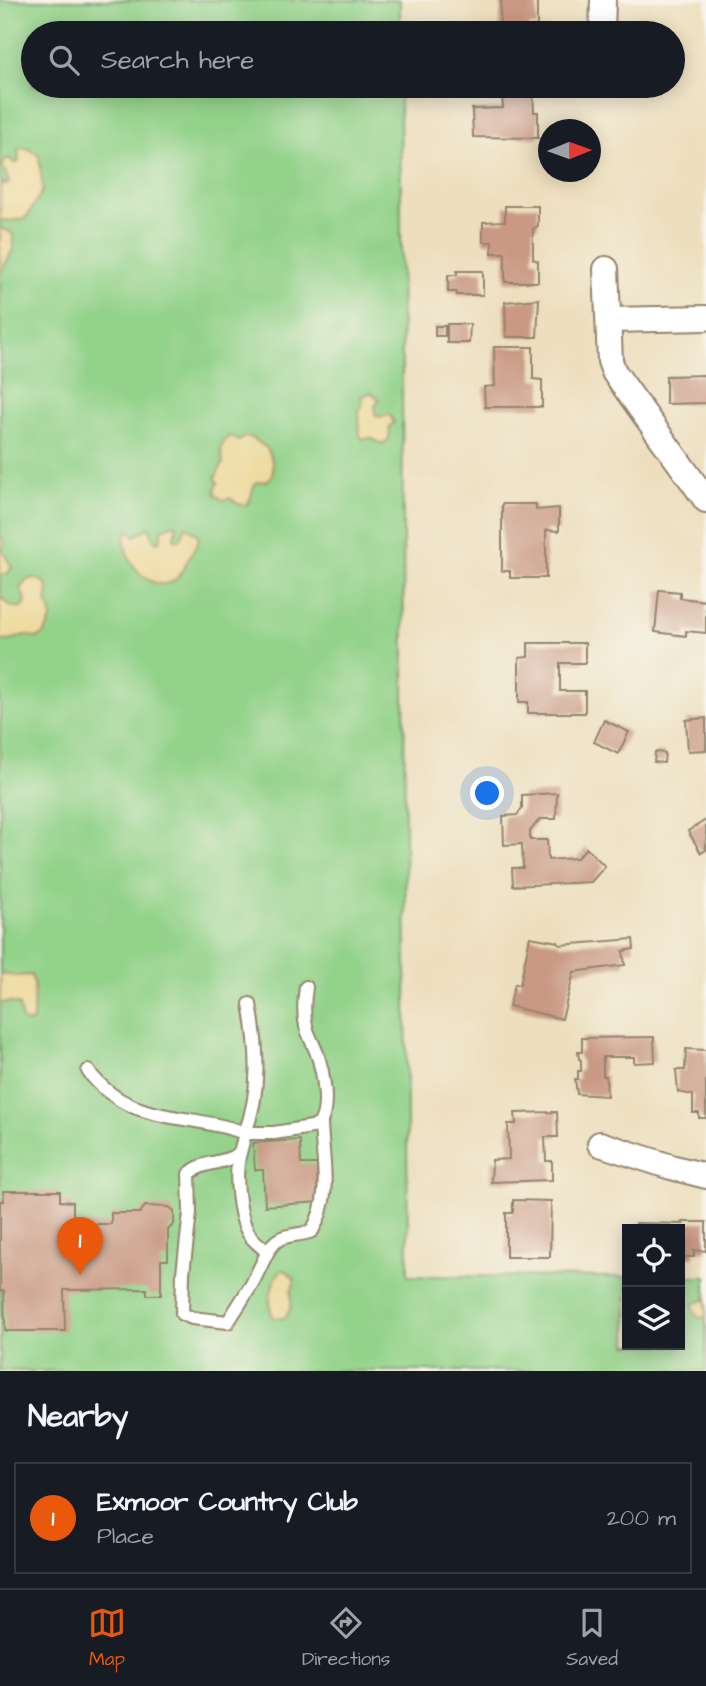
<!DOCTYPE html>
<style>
:root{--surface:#171b24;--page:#20242c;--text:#f1f3f6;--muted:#9ea1a6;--line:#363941;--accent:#ea580c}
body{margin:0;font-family:"Architects Daughter",sans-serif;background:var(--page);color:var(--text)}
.controls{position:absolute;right:21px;bottom:21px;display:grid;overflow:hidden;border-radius:0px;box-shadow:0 4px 18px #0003}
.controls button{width:63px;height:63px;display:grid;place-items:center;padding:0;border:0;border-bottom:2px solid var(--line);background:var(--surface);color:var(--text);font:35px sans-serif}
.compass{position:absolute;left:538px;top:119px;width:63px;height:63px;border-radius:50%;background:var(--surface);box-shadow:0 4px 18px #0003;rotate:89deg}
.you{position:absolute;left:488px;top:794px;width:24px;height:24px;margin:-18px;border:5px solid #fff;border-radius:50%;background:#1a73e8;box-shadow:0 0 0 10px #1a73e833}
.badge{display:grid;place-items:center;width:46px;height:46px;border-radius:50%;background:var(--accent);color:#fff;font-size:23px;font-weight:700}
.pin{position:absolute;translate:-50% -58px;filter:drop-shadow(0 2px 4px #0008)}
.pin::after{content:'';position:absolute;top:37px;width:24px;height:21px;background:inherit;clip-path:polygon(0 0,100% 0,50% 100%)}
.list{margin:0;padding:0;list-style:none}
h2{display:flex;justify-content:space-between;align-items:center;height:91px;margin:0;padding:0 28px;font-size:30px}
h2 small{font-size:23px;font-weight:400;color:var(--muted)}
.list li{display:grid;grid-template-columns:46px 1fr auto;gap:21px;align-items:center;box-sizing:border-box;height:112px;margin:0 14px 14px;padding:0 14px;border:2px solid var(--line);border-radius:0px}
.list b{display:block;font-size:26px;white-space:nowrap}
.list p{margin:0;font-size:23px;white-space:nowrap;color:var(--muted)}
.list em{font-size:23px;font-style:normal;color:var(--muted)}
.icon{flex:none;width:38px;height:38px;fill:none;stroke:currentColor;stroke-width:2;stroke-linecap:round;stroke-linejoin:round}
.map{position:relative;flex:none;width:706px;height:1371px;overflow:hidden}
.search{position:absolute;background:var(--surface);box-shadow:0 4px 18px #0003;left:21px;right:21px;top:21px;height:77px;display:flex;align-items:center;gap:18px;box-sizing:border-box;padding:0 24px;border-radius:38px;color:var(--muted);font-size:26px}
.sheet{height:217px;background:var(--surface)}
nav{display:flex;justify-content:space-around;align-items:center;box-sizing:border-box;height:98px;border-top:2px solid var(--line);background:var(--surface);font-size:19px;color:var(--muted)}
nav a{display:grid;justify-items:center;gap:4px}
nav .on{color:var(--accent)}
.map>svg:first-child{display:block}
.green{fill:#92d289;stroke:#667e54;stroke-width:2}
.sand{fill:#eeda9e;stroke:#94825e;stroke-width:2}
.building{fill:#c99983}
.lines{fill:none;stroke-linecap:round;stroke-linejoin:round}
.service-casing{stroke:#94846e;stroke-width:16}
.minor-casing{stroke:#94846e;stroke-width:28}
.service{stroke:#fff;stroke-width:12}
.minor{stroke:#fff;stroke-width:24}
</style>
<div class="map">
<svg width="706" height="1371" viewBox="0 0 706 1371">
<rect width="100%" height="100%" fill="#f7f3e8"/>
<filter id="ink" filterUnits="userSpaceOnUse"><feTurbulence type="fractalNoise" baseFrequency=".0143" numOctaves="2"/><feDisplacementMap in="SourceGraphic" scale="14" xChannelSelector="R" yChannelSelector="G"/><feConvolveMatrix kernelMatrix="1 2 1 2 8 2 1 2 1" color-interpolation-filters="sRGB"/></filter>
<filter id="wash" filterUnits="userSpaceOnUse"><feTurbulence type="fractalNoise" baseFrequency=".00686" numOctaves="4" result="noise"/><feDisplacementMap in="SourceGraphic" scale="28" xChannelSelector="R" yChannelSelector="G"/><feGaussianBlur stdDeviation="1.57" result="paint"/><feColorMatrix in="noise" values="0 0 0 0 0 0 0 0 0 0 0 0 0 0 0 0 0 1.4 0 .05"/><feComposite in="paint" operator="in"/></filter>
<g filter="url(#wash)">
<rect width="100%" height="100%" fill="#eddfbe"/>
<polygon class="green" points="0,0 400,0 400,33 33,33 33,86 400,86 408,1276 627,1277 627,1345 680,1345 680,1277 706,1277 706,1371 0,1371"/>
<g class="sand">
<polygon points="21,148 30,149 39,156 43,190 26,218 12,221 0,220 0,179 5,185 9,183 3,166 4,160 9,158 15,164 19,161 18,149"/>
<path d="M0,228L11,232C19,247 7,260 0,273Z"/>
<polygon points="371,392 379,400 375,406 375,414 378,417 390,415 394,423 390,426 389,439 382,444 371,438 363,439 360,436 359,411 363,404 361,397"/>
<path d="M246,436C254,437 260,444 267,448C272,458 277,472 268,481L257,482C250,489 254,498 246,505L238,504L230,498L223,500L216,495L215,490L218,483L215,478L223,463C221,452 218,444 230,436L239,441Z"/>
<path d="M175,524L177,525L174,537L176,540H180L186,526L197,534L199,540C195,547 180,576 176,579C155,598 118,560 126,533L129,531L135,536L149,527L154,540L157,542L160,541L162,529Z"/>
<polygon points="0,537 5,541 2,550 12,567 7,574 0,574"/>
<polygon points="33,578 43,581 48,589 47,600 52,617 45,633 37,638 24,635 9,641 0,640 0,596 10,606 22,608 26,602 20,588 27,580"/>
<polygon points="0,974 16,976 31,975 34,984 33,1021 29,1023 22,1021 19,1005 10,1002 0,1003"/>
<path d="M282,1270L287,1271L295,1280L291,1292V1308L285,1318H274C266,1306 271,1279 282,1270Z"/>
<polygon points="706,1299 706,1317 699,1318 695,1314 693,1306 695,1303"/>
</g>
<g id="blocks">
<g class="building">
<polygon points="501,0 537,0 537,26 530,26 530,33 499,33"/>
<polygon points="491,86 533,86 534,112 538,112 538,138 473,137 472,109 503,108 502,96 491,96"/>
<polygon points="505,206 538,206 538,226 533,229 533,259 538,261 538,282 505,282 505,253 492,253 492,242 483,242 483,222 505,221"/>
<polygon points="457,271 483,271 483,295 457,295 457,292 448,292 448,275 457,275"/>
<polygon points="539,299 537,337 506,337 505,302"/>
<polygon points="447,324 470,324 469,343 447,343"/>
<rect x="435" y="326" width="10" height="10"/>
<polygon points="494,347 533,347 533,379 542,380 542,407 485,407 484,387 495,386"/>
<polygon points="706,375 706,403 666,404 666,376"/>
<polygon points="502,504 536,504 536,510 559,508 559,531 546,530 546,578 510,578 510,571 502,571"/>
<polygon points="659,590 680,592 680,598 706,601 706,633 686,631 686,636 655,632"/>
<polygon points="528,643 585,643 585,663 560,663 560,691 585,691 585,713 528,713 528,702 519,702 519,658 528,657"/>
<polygon points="706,718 706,750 688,751 686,720"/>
<polygon points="604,720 629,732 618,754 594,742"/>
<polygon points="655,752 665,753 664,763 654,762"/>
<polygon points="557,793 556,819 540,819 530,831 530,840 547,840 548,860 577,858 586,848 605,866 591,882 513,886 512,868 523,868 522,844 504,845 503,816 517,815 522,808 522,795"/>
<polygon points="706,820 706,850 701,853 688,831"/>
<polygon points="530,937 558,942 560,945 633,939 634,949 623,951 625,965 574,972 562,1019 509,1006 515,984 520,985"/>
<polygon points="654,1037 655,1062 634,1063 634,1057 603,1057 603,1076 606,1076 607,1096 577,1094 575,1079 578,1079 578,1071 581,1071 581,1060 579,1059 578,1052 582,1052 582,1038"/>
<polygon points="686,1049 706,1050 706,1118 699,1118 699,1113 693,1113 693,1095 678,1092 676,1070 685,1070"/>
<polygon points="557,1112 558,1137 545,1137 546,1161 552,1161 552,1180 491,1182 492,1160 509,1159 508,1124 516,1124 515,1113"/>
<polygon points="300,1140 301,1164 317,1164 318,1202 265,1206 263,1170 255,1170 253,1143"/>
<polygon points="3,1191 60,1191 60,1201 73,1202 73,1224 111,1224 111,1213 140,1213 145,1206 169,1207 174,1211 174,1224 168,1230 168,1260 161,1260 161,1295 147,1295 147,1289 64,1290 65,1331 5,1331 4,1291 0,1291 0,1201 4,1201"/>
<polygon points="513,1200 551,1201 550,1257 506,1257 506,1213 513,1213"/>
<polygon points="682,1222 706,1222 706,1251 694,1250 694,1257 680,1257 680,1229 636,1229 636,1223 683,1224"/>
</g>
</g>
</g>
<g filter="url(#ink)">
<use href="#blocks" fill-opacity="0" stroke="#94846e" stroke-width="2"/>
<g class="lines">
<g class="service-casing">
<g id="service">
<path d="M250,1004C258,1048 261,1091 245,1133H274L318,1126C331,1111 323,1069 316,1051C313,1043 308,1035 306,1026C303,1013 304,1000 306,987"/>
<path d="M88,1071C131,1127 186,1111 245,1133L240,1153C224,1165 204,1160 189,1174L190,1213L183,1273L182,1314L192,1318L228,1322L252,1284L267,1253C262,1246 256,1243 251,1237C238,1220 234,1173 240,1153"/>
<path d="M267,1253C278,1231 293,1238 312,1231C333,1195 322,1161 321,1122"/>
</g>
</g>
<g class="minor-casing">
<g id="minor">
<polyline points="602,33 603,0"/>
<polyline points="606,269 610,361 614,372 706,500"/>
<polyline points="610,320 706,318"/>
<polyline points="600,1144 671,1167 706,1176"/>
</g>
</g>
<use href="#service" class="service"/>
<use href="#minor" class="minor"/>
</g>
</g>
</svg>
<div class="controls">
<button><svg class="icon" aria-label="locate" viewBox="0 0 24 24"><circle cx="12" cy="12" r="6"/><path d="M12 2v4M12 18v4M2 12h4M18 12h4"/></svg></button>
<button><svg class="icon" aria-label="layers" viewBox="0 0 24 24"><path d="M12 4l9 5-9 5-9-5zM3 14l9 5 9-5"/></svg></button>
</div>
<svg class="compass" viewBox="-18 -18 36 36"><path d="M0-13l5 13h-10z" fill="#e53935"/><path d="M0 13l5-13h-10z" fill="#9ea1a6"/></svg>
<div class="you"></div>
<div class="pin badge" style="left:80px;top:1275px">1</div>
<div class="search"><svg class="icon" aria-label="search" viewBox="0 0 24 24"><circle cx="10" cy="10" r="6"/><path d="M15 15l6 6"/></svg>Search here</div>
</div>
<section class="sheet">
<h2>Nearby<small></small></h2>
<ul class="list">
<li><span class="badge">1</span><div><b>Exmoor Country Club</b><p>Place</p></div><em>200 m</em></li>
</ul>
</section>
<nav>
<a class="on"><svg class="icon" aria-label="map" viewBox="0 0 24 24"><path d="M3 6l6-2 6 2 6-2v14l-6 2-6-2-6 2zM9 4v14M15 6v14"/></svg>Map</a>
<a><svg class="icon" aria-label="directions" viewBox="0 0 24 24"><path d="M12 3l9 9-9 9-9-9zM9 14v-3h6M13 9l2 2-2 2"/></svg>Directions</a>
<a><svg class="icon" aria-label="saved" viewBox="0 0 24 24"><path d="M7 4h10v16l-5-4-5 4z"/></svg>Saved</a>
</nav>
